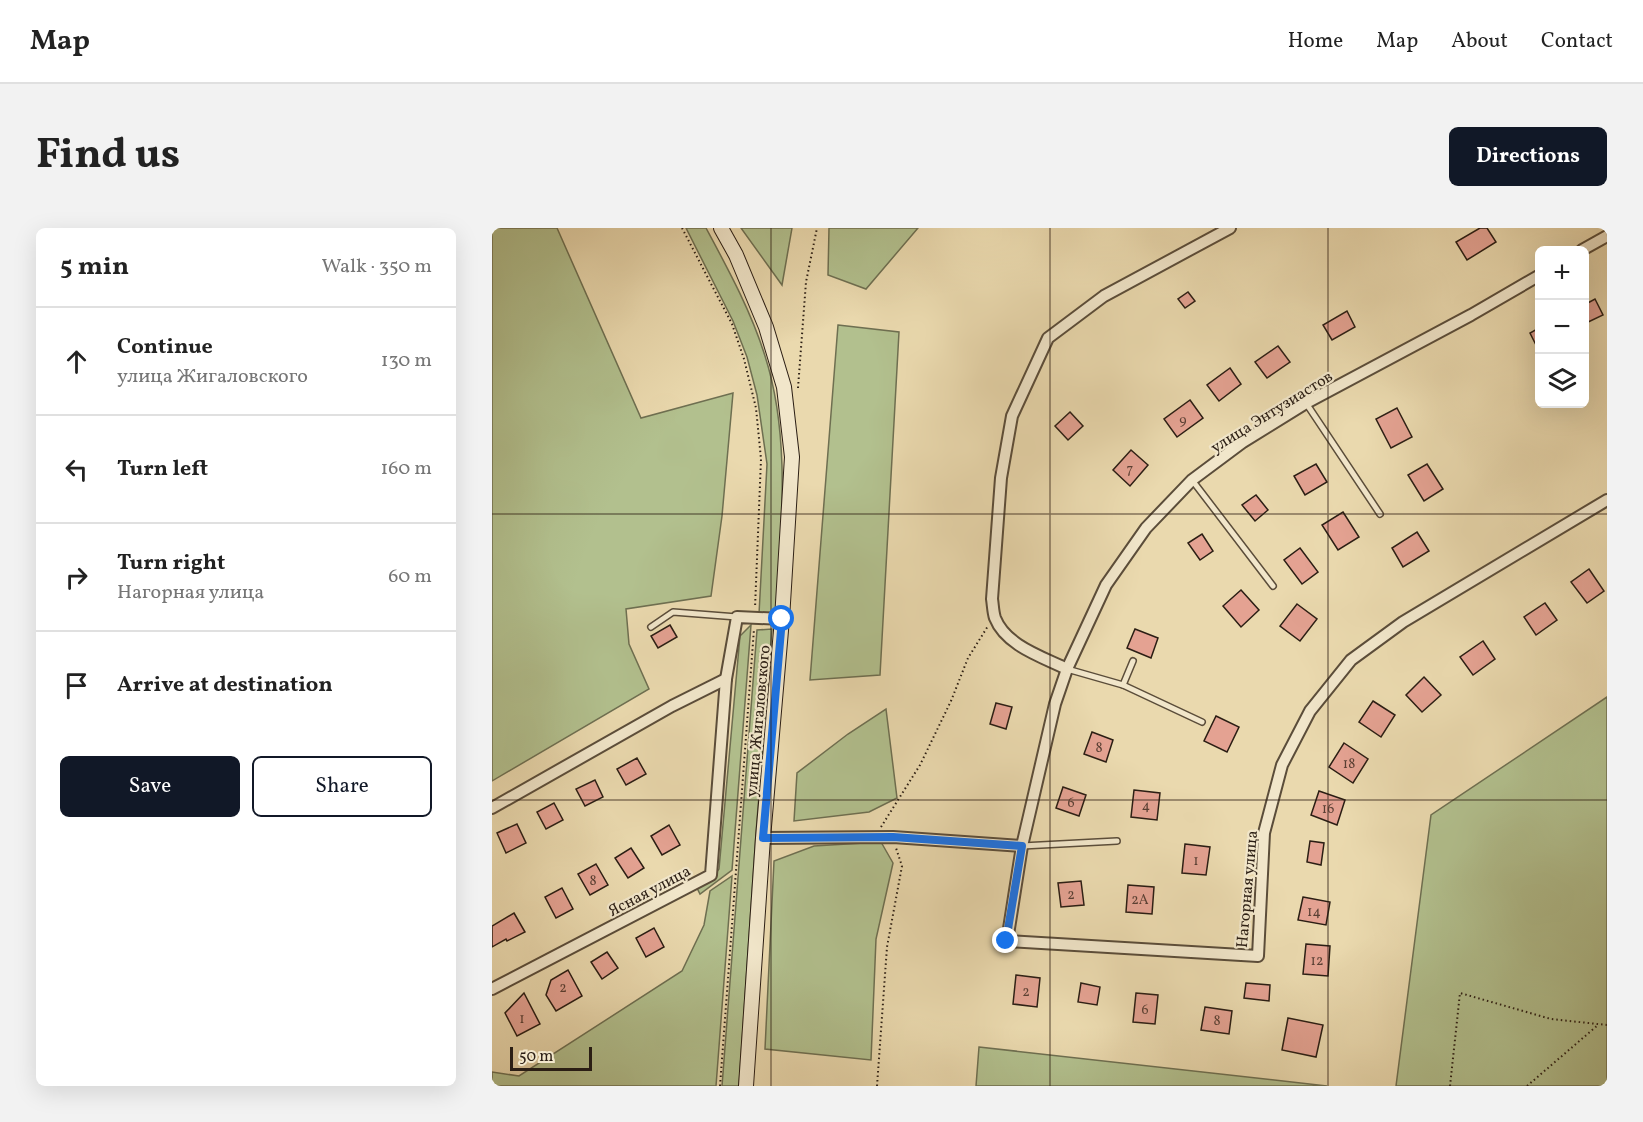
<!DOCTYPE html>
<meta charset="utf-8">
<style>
:root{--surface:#fff;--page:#f2f2f2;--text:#222;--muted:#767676;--line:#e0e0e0;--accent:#111827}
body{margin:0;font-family:Vollkorn,serif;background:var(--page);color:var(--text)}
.controls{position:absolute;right:18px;top:18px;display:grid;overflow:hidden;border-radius:9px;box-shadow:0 6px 24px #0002}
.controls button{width:54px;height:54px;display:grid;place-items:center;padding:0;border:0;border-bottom:2px solid var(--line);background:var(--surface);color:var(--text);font:30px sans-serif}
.scale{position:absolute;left:18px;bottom:15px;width:82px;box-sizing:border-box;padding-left:6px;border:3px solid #2b1e14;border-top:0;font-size:16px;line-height:21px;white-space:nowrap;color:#2b1e14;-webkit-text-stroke:4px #f1e6ca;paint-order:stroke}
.stop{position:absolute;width:18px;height:18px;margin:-14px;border:4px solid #1a73e8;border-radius:50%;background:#fff}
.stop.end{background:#1a73e8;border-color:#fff;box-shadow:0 2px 6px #0008}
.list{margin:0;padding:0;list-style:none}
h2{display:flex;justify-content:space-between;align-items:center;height:78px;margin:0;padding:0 24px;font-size:26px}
h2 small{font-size:20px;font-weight:400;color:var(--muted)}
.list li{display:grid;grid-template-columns:39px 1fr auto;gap:18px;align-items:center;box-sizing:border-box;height:108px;padding:0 24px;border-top:2px solid var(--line)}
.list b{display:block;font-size:22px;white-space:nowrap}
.list p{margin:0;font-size:20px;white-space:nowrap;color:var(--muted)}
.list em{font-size:20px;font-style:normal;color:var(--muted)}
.actions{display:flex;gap:12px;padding:18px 24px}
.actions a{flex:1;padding:14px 0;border:2px solid var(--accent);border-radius:9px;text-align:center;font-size:21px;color:var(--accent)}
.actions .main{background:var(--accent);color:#fff}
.icon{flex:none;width:33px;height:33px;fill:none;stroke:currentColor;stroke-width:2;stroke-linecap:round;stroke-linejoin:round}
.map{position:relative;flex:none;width:1115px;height:858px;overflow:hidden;border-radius:9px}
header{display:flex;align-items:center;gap:36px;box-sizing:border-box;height:84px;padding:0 30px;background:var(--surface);border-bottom:2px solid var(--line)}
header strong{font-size:28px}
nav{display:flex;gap:33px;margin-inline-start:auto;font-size:21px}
.intro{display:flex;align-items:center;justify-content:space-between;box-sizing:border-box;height:144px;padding:0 36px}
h1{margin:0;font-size:42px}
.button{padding:15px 27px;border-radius:9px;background:var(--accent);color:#fff;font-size:21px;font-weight:700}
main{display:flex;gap:36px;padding:0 36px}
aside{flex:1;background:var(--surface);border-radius:9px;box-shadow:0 6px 24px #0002}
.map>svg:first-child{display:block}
.green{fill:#b2c08e;stroke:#6e6f51;stroke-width:1.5}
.building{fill:#e4a292;stroke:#2b1e14;stroke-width:1.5}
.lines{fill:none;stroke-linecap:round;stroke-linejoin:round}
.lane-casing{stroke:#5b4d3a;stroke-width:8}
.street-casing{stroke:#5b4d3a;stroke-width:14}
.secondary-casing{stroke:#2b1e14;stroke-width:16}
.path{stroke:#2b1e14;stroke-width:2;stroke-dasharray:1.5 3;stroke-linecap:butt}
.lane{stroke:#f1e6ca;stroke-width:5}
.street{stroke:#f1e6ca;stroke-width:10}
.secondary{stroke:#f1e6ca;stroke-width:14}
.route{stroke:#1a73e8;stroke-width:8}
.grid{fill:none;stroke:#2b1e14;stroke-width:1.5;stroke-opacity:0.55}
.labels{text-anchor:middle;stroke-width:4.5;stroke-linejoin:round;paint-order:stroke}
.number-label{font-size:14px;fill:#593f34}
.street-label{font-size:16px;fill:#2b1e14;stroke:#f1e6ca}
</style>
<header>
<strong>Map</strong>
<nav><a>Home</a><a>Map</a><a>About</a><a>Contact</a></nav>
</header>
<div class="intro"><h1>Find us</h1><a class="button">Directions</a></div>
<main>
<aside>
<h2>5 min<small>Walk · 350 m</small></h2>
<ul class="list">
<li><svg class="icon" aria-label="ahead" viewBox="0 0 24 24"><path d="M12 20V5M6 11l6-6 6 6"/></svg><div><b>Continue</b><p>улица Жигаловского</p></div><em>130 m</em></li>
<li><svg class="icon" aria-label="left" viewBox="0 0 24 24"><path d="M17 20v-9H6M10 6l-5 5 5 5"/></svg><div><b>Turn left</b></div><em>160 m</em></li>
<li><svg class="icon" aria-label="right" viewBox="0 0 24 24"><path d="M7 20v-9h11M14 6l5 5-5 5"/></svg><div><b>Turn right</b><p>Нагорная улица</p></div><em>60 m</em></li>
<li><svg class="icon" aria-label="arrive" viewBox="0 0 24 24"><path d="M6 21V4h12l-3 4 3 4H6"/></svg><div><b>Arrive at destination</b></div></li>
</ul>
<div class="actions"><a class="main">Save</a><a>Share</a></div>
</aside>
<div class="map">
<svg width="1115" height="858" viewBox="0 0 1115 858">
<rect width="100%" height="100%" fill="#ead9ae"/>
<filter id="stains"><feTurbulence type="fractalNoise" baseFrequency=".00333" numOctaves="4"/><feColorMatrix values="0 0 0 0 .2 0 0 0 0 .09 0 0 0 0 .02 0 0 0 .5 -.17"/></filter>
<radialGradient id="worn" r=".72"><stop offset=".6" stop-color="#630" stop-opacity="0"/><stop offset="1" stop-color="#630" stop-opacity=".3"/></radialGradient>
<g class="green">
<polygon points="0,0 65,0 149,190 241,165 230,288 219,368 134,381 137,416 157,461 0,553"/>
<path d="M194,0H214C236,41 259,83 273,128C299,209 289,299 285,382L281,387L267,386L275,236L265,167L255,129L241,93Z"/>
<polygon points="249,0 300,0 290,57"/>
<polygon points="337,0 426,0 374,61 336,47"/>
<polygon points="346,97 407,104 388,447 318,452"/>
<polygon points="259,397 240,642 208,666 204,658 221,649 227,641 248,408"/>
<polygon points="280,401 264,605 247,858 230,858 265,402"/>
<polygon points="1115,469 1115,858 904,858 939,587"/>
<polygon points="394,481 405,570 377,584 302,593 305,545 356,506"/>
<polygon points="389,614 401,635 384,711 379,832 273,821 282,633 322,618"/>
<polygon points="240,648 224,858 0,858 0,844 27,848 190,743 212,697 218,663"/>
<polygon points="487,819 835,858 484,858"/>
</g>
<g class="building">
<polygon points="988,0 995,0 1004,14 975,32 964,14"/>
<polygon points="696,64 703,73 693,80 686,71"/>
<polygon points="1103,71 1111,87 1092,96 1092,77"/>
<polygon points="855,83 863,99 840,112 831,97"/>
<polygon points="1047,100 1047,123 1038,105"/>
<polygon points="786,118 798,134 775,150 763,134"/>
<polygon points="738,140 749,156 727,173 715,157"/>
<polygon points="698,172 711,190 685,209 672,191"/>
<polygon points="905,180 920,209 899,220 884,191"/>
<polygon points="578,184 591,198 576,212 563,198"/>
<polygon points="639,222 656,237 638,258 621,242"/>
<polygon points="824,236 835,254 813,267 802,248"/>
<polygon points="935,236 951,261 932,273 916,247"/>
<polygon points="764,267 776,282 763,293 750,277"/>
<polygon points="851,284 867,309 846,322 830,297"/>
<polygon points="925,304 937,323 911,339 900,320"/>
<polygon points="710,306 721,323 708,332 696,315"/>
<polygon points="808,320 826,344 810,356 792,332"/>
<polygon points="1097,341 1112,363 1095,375 1079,354"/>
<polygon points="749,362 767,382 749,399 731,378"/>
<polygon points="1053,375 1065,392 1044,407 1032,389"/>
<polygon points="805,376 825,391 808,413 788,398"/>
<polygon points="178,397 185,409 166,420 159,408"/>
<polygon points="643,401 666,410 659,430 635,420"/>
<polygon points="991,413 1003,431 981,447 968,429"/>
<polygon points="932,449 949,467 930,484 914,467"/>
<polygon points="881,473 903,487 889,509 867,494"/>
<polygon points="504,475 520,479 514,501 498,496"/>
<polygon points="724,488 747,499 735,524 712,513"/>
<polygon points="600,504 621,512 614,534 592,526"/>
<polygon points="852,515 876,531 861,555 837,539"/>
<polygon points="145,530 154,546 134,557 125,541"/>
<polygon points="103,552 111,569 93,578 84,561"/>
<polygon points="571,559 594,567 587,588 564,580"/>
<polygon points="642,562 668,565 665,592 639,589"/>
<polygon points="827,563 853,572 845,597 819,587"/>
<polygon points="62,575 71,592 54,601 45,584"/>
<polygon points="25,596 34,615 14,625 5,605"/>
<polygon points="177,597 188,617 170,627 159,608"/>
<polygon points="818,613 832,615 829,637 815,634"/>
<polygon points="693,616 718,619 714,647 690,645"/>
<polygon points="139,620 152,640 136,650 123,630"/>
<polygon points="104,636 116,657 98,667 86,646"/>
<polygon points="589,653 592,677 569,679 566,655"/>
<polygon points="636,657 662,659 660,686 634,684"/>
<polygon points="70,660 81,681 64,690 53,669"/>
<polygon points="811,669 838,674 834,697 806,692"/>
<polygon points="22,685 33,704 15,713 14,711 0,719 0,698"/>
<polygon points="162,700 172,719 154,729 144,710"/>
<polygon points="814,716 838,718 836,748 811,746"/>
<polygon points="115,724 126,740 110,751 99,734"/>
<polygon points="76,742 90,768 64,783 54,767 59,752"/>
<polygon points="524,747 548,750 545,779 521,776"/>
<polygon points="589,755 608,759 605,777 586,774"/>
<polygon points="754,755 778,757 777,773 752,770"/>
<polygon points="32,765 48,796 25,808 13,785"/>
<polygon points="644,765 666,767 663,796 641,794"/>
<polygon points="713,779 740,783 737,806 709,802"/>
<polygon points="796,790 831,797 824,829 790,822"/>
</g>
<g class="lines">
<g class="lane-casing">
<g id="lane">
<polyline points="814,175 888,286"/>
<polyline points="700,252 781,358"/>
<polyline points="159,399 181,384 245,389"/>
<polyline points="575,441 631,457 710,494"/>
<polyline points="631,457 641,433"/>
<polyline points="530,618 625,613"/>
</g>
</g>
<g class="street-casing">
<g id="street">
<polyline points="1090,22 1115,8"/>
<polyline points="1048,47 979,87 814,175 751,214 700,252 654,300 614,357 575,441 563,476 530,618 515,713 766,728 772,605 790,537 818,483 859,432 911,394 1115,272"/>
<path d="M575,441C551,429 514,418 503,390C501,384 501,377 500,371L509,250L520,188L556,110L612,68L738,0"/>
<polyline points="0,580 180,478 234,451"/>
<polyline points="271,610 401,609 530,618"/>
<polyline points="0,761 219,647 234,451 245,389 290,391"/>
</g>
</g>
<g class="secondary-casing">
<polyline id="secondary" points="229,0 244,27 274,99 292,159 300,229 290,391 271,610 254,858"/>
</g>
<g class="path">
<polyline points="190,0 240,96 252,131 264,180 269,231 263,380"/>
<polyline points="306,160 314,54 325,0"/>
<polyline points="389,599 428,537 459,473 476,430 496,398"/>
<polyline points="228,858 262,401"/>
<polyline points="385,858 395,719 410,638 404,620"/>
<polyline points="958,858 968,765 1059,791 1115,797"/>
<polyline points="1035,858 1106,797"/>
</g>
<use href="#lane" class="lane"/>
<use href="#street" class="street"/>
<use href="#secondary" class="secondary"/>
</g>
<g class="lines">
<polyline class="route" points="290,391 271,610 401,609 530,618 514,713"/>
</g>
<path class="grid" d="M279,0V858M558,0V858M836,0V858M0,286H1115M0,572H1115"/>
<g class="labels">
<g class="number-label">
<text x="691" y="196">9</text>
<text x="638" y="245">7</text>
<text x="607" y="524">8</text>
<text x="857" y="540">18</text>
<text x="579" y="579">6</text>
<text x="654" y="582">4</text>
<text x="836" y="585">16</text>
<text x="704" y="637">1</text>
<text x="101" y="657">8</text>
<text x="579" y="671">2</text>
<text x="648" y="676">2А</text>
<text x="822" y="688">14</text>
<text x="825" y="737">12</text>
<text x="71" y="764">2</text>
<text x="534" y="768">2</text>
<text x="653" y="786">6</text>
<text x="30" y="795">1</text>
<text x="725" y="797">8</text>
</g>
<g class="street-label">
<text transform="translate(779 183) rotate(-32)" y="6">улица Энтузиастов</text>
<text transform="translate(265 493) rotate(-85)" y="6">улица Жигаловского</text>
<text transform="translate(754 661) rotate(-85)" y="6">Нагорная улица</text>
<text transform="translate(157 662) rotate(-28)" y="6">Ясная улица</text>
</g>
</g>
<rect width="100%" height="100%" filter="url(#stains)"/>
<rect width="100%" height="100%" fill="url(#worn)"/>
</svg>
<div class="controls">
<button>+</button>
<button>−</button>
<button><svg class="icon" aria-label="layers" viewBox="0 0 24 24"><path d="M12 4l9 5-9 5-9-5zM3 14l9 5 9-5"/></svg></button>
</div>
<div class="scale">50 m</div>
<div class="stop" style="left:290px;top:391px"></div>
<div class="stop end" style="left:514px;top:713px"></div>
</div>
</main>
